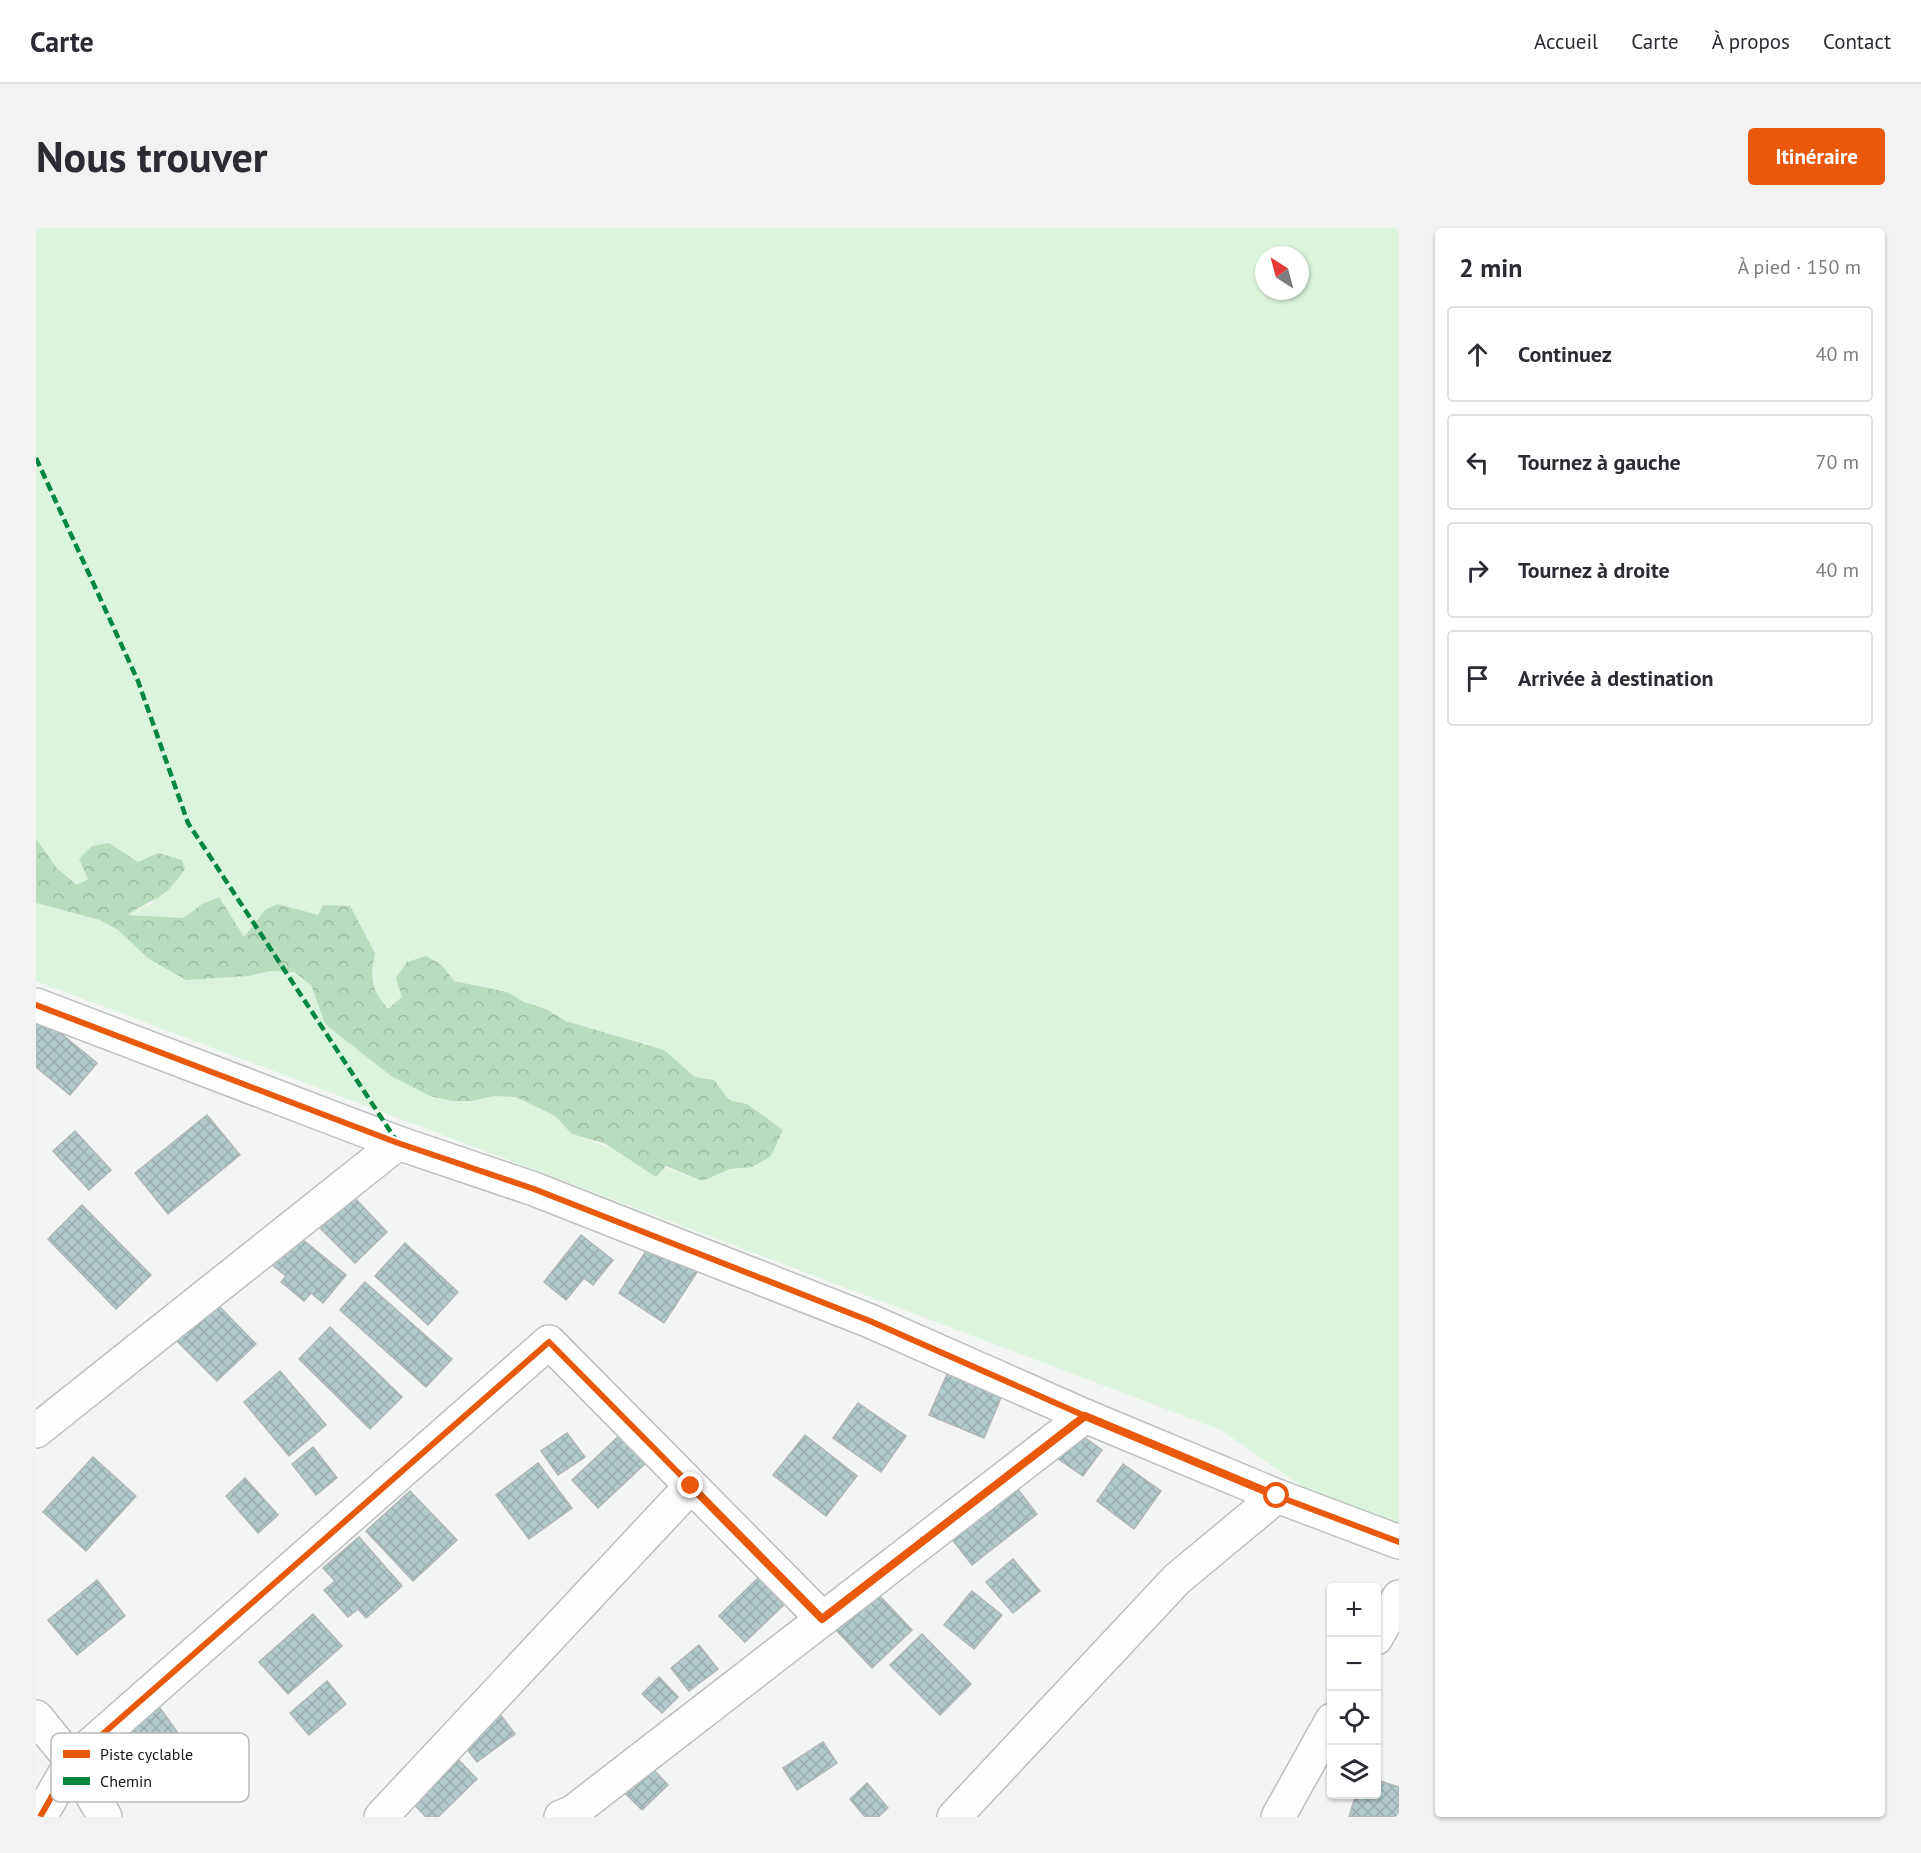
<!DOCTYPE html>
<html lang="fr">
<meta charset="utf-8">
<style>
:root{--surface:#fff;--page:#f2f2f3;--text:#2b2b33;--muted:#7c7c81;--line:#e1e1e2;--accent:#ea580c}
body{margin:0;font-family:"PT Sans",sans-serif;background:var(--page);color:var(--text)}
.controls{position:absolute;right:18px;bottom:18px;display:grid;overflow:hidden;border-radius:6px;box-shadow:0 2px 4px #0004}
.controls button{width:54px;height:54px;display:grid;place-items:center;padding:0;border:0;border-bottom:2px solid var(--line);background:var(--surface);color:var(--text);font:30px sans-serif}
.compass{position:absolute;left:1219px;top:18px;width:54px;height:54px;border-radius:50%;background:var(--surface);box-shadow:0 2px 4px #0004;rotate:324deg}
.stop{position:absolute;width:18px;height:18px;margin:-14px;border:4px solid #ea580c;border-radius:50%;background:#fff}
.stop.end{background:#ea580c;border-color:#fff;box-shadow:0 2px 6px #0008}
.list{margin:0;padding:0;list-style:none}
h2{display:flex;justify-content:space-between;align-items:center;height:78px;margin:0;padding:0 24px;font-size:26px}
h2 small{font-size:20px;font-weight:400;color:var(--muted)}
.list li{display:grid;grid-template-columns:39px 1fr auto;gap:18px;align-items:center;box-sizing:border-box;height:96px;margin:0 12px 12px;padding:0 12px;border:2px solid var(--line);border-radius:6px}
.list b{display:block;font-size:22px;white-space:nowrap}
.list em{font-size:20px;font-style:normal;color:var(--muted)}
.icon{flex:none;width:33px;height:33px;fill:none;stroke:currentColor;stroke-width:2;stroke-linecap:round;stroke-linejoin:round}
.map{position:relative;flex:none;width:1363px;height:1589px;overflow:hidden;border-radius:6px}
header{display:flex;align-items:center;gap:36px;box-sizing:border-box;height:84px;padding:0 30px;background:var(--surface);border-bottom:2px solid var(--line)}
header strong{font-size:28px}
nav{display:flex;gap:33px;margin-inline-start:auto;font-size:21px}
.intro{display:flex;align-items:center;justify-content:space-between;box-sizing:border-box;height:144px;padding:0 36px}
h1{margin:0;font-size:42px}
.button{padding:15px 27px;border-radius:6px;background:var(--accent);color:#fff;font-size:21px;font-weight:700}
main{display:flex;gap:36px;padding:0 36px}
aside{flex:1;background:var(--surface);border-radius:6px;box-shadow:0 2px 4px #0004}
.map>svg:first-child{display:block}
.grass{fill:#dbf4dd;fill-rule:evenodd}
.forest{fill:url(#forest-crowns)}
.building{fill:url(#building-cross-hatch);stroke:#b3b5b5;stroke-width:1.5}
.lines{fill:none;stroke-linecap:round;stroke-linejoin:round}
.street-casing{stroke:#bdbfbf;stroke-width:36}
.street{stroke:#fdfefd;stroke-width:33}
.quiet{stroke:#00873e;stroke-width:4.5;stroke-dasharray:9 4.5;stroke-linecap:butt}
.cycleway-casing{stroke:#fff;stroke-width:10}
.cycleway{stroke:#e8590c;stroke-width:6}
.route{stroke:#ea580c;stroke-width:8}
.key{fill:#fff;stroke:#b9b9b9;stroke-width:1.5}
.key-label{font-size:16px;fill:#151717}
</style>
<header>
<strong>Carte</strong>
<nav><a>Accueil</a><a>Carte</a><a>À propos</a><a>Contact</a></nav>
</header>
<div class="intro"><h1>Nous trouver</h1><a class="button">Itinéraire</a></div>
<main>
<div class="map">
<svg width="1363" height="1589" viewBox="0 0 1363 1589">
<defs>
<pattern id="forest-crowns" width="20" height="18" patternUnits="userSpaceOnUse" patternTransform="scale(1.5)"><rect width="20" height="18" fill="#b8ddbc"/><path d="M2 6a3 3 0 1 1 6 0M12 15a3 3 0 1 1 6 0" fill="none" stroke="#9dbda1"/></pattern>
<pattern id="building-cross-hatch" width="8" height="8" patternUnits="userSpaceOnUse" patternTransform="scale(1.5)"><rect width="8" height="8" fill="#b1cacb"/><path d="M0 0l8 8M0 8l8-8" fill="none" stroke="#97adae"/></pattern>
</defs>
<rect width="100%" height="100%" fill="#f2f5f4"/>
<path class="grass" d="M0,0H1363V1297L1281,1269L1185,1202L0,753V675L64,692L82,702L113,731L150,752L213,748L235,743L258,744L275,757L289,796L355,848L394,868L415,873H436L458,868L480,869L519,888L536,906L666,953L694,941L716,939L747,903L711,876L693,872L678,852L659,849L628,822L530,793L510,781L488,774L471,764L418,753L406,737L352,782C335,760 334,752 339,725L282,687L264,683L229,682L208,709L166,676L147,690L90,687L117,675L122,625L102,634L72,615L52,651L42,657L21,640L0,611ZM1228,27H1264V63H1228Z"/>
<path class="forest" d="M0,611L21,640L41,657L52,651L43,631L56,618L73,615L102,634L122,625L146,632L149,641C127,674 119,668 92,687L147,690L166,676L183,669L208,709L229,682L242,676L282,687L287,677L314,678L339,725C334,751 335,761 352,781L366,769L360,750L371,734L390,728L406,737L418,753L471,764L488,774L510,781L530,793L628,822L659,849L678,852L693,872L711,876L747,902L735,928L716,939L694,941L666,953L630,938L620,949L570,916L536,906L519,888L480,869L458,868L436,873H415L394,868L355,848L289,796L275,757L258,744L235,743L213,748L150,752L113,731L82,702L64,692L0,675Z"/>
<g class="building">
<polygon points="0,785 61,835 34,867 0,839"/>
<polygon points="171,887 204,927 132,986 99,945"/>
<polygon points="39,903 75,942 53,962 17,923"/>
<polygon points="313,964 351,1004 319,1035 280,996"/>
<polygon points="46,977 115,1047 80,1081 12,1011"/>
<polygon points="261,1007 310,1047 287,1075 275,1065 268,1073 245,1054 250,1048 236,1037"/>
<polygon points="545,1007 577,1032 557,1057 548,1050 530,1072 508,1054"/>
<polygon points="617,1012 663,1041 628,1095 583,1065"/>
<polygon points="369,1015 422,1064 392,1097 339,1048"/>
<polygon points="329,1054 416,1131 390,1159 304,1082"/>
<polygon points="176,1071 220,1116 181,1153 137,1109"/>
<polygon points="294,1099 366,1169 334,1201 263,1131"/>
<polygon points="916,1135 970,1158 948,1210 893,1187"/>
<polygon points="244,1143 290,1197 253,1228 208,1174"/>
<polygon points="822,1175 870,1208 845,1244 797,1210"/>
<polygon points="1037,1201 1066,1222 1047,1248 1018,1228"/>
<polygon points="531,1205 549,1229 522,1247 505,1223"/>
<polygon points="586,1205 612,1233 562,1280 536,1252"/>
<polygon points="769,1207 821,1248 790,1288 737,1247"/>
<polygon points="277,1219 301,1250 280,1267 256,1236"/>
<polygon points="57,1229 100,1268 50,1323 7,1284"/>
<polygon points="502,1235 536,1280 493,1311 460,1267"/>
<polygon points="1087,1236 1125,1263 1098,1301 1061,1273"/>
<polygon points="209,1250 242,1287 222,1305 190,1268"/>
<polygon points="977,1255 1001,1286 936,1337 912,1306"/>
<polygon points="374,1263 421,1312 377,1353 330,1303"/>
<polygon points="323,1309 366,1358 330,1390 322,1381 312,1389 288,1362 299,1353 287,1340"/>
<polygon points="977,1331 1004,1363 977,1385 950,1354"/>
<polygon points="726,1346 752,1373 709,1414 683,1388"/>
<polygon points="61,1352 89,1388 41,1427 12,1392"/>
<polygon points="936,1363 966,1387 938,1421 908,1397"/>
<polygon points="840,1364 876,1402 836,1440 800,1402"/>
<polygon points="277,1386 306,1418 252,1466 223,1434"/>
<polygon points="886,1406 935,1456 904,1487 854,1437"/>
<polygon points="663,1417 682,1441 653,1463 635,1440"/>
<polygon points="623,1449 642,1469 626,1485 606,1466"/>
<polygon points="291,1453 310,1476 273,1507 254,1485"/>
<polygon points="124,1480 174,1550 144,1571 135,1559 116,1573 75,1516"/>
<polygon points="460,1481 479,1506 441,1534 422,1510"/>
<polygon points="787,1514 801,1535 761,1562 747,1540"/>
<polygon points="416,1525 441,1551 402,1589 390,1589 370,1568"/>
<polygon points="616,1540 632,1557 606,1582 590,1566"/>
<polygon points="1344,1553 1363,1559 1363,1589 1313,1589 1320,1566 1338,1571"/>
<polygon points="831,1555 852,1580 842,1589 829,1589 814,1571"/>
</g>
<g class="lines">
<g class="street-casing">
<g id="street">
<polyline points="0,777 362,915 498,961 834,1093 1049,1188 1241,1268 1363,1314"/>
<polyline points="0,1203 362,915"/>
<polyline points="1340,1410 1363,1369"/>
<polyline points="0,1489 36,1533 69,1589"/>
<polyline points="4,1589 36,1533 513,1114 787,1391"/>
<polyline points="345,1589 655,1258"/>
<polyline points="525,1589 537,1584 1049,1188"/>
<polyline points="918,1589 1141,1351 1241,1268"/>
<polyline points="1242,1589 1296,1492"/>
</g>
</g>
<use href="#street" class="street"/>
<polyline class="quiet" points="0,230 102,453 152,595 360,912"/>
<g class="cycleway-casing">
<g id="cycleway">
<polyline points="0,777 362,915 498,961 834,1093 1049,1188 1241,1268 1363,1314"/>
<polyline points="4,1589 36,1533 513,1114 787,1391"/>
</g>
</g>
<use href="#cycleway" class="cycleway"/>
</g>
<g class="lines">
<polyline class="route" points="655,1258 786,1391 1049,1188 1241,1268"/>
</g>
<rect x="15" y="1505" width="198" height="69" rx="9" class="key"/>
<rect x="27" y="1522" width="27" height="8" fill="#e8590c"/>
<rect x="27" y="1549" width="27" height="8" fill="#00873e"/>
<g class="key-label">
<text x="64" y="1532">Piste cyclable</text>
<text x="64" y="1559">Chemin</text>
</g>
</svg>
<div class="controls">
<button>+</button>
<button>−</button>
<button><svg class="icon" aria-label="locate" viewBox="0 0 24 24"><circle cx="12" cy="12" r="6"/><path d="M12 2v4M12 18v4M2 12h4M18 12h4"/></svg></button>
<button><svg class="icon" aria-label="layers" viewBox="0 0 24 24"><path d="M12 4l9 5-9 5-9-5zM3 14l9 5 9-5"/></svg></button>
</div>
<svg class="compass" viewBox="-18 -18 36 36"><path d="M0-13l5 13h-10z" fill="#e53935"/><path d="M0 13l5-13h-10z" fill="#7c7c81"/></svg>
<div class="stop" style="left:1241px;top:1268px"></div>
<div class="stop end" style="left:655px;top:1258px"></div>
</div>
<aside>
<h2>2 min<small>À pied · 150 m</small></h2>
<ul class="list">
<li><svg class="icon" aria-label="ahead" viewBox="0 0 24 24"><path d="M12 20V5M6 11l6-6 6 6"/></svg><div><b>Continuez</b></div><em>40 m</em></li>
<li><svg class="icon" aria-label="left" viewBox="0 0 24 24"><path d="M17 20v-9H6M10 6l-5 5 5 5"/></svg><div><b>Tournez à gauche</b></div><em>70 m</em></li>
<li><svg class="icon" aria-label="right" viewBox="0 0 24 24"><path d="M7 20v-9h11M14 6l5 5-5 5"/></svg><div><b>Tournez à droite</b></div><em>40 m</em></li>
<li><svg class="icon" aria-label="arrive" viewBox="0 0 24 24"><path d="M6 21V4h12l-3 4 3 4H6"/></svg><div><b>Arrivée à destination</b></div></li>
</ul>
</aside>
</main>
